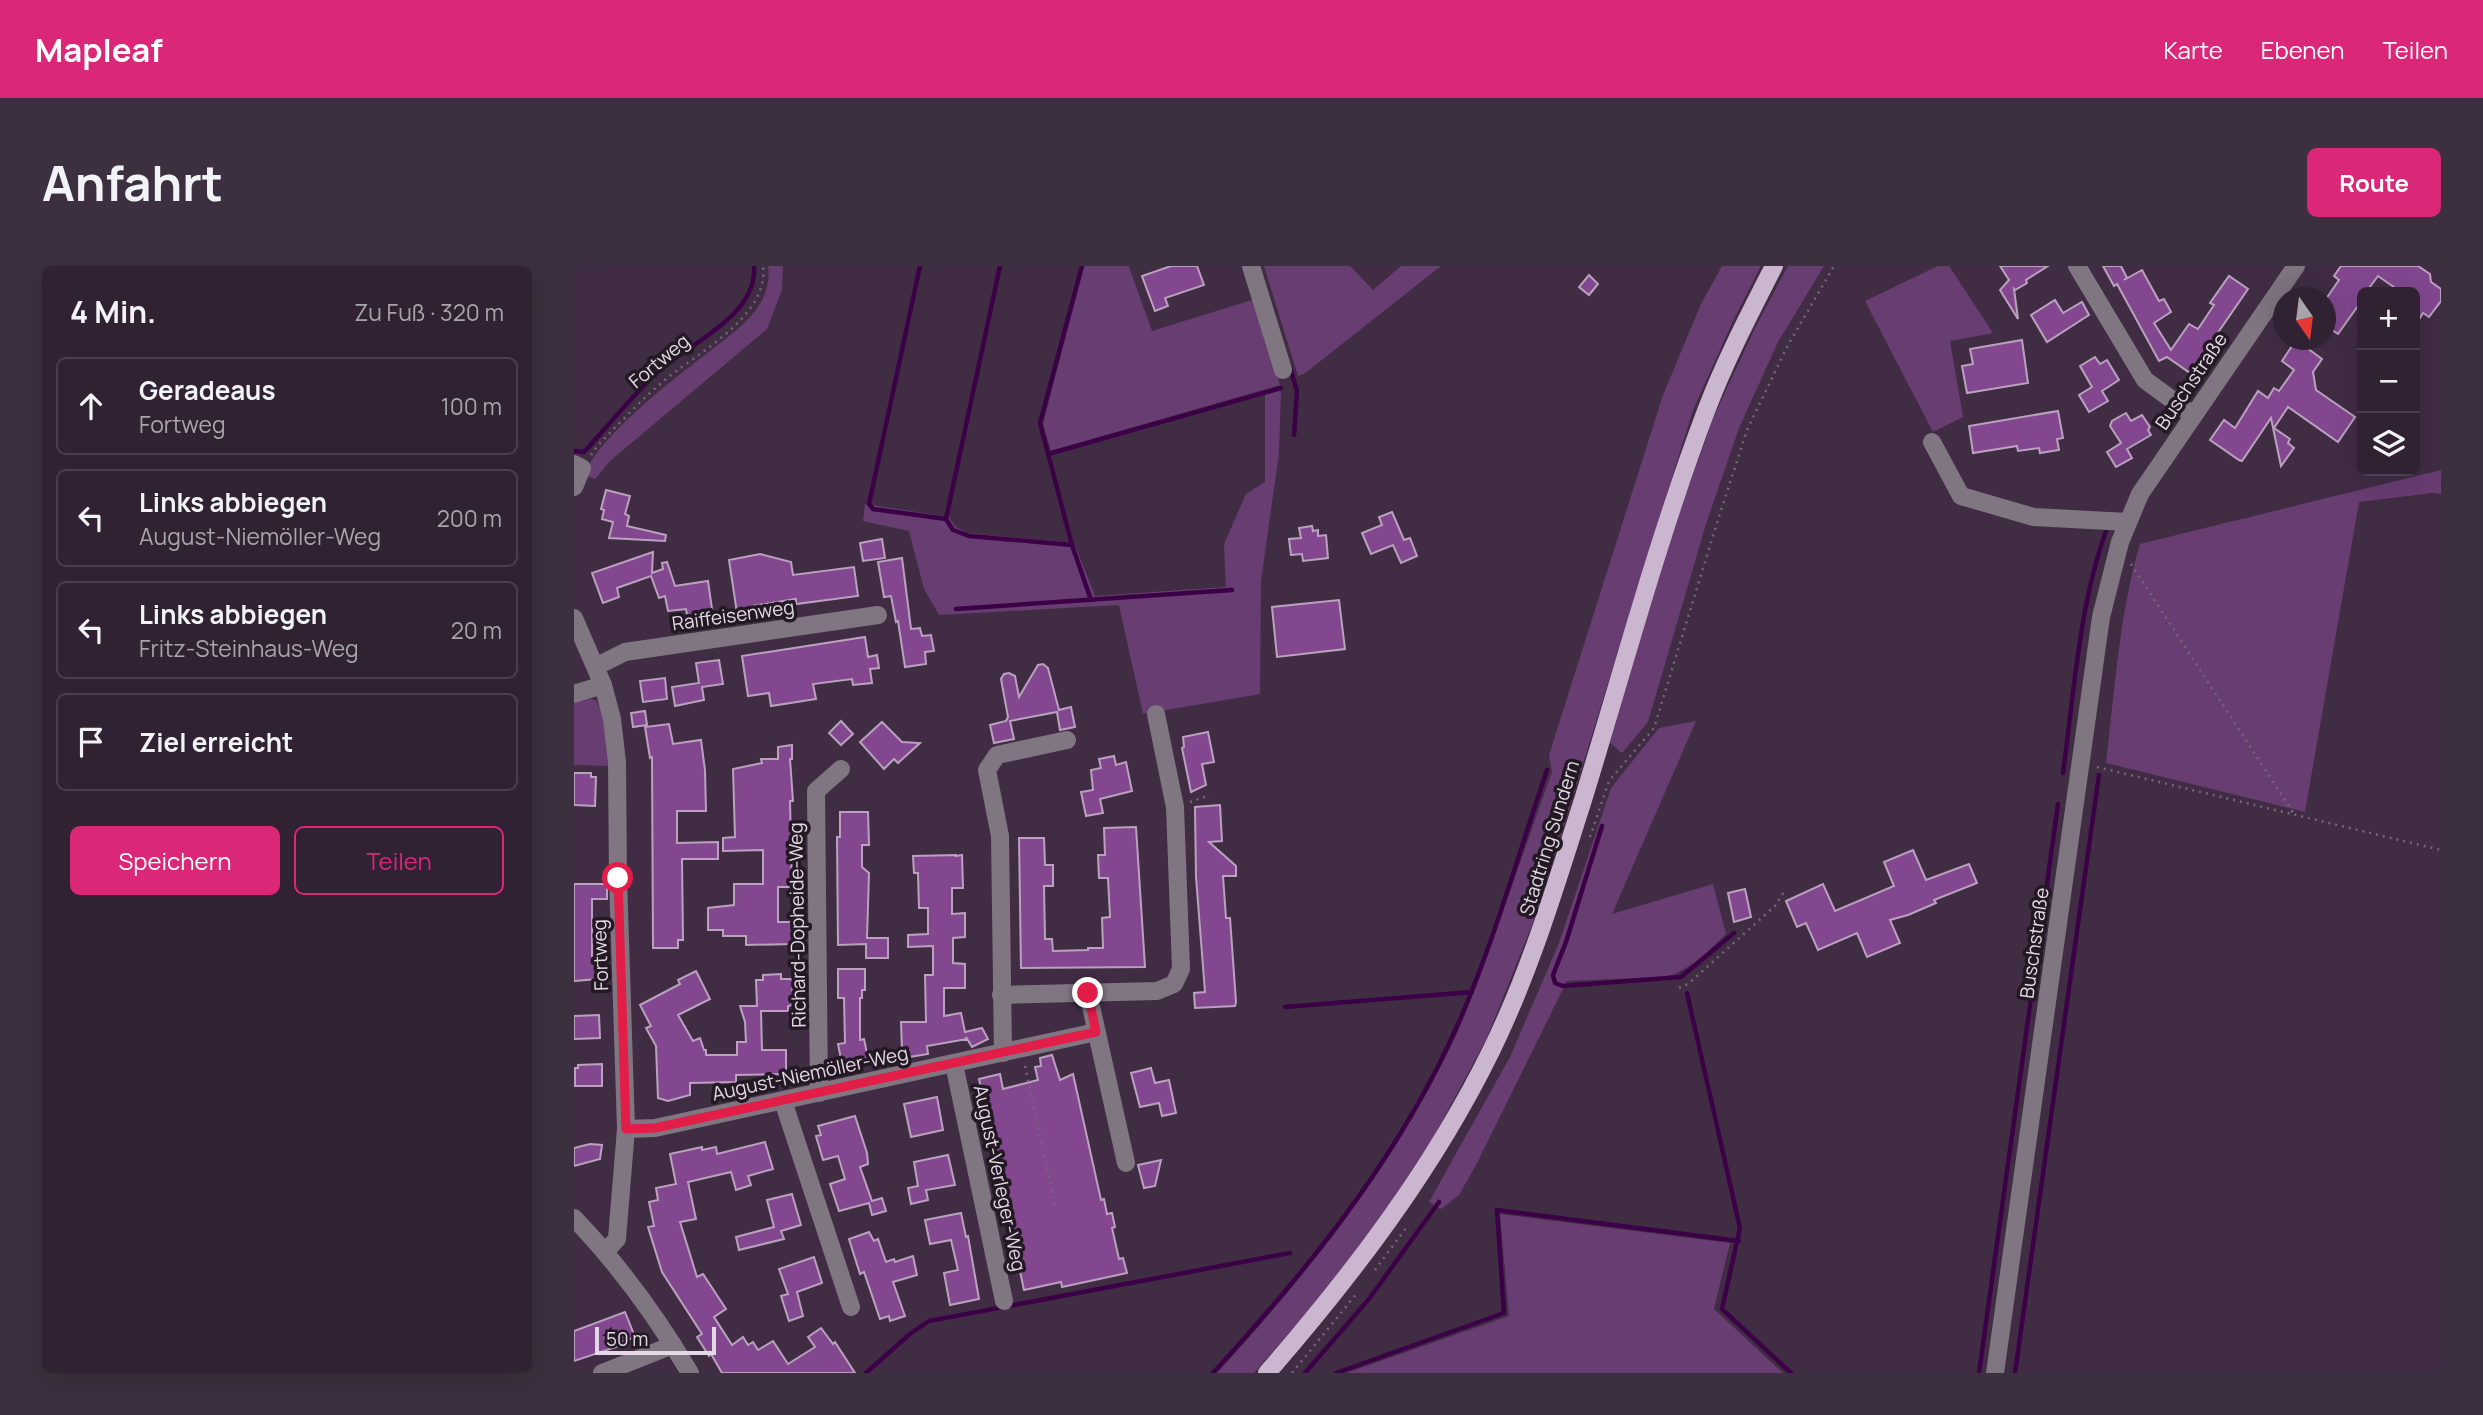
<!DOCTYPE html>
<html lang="de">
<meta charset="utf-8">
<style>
:root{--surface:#302233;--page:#3c2f3f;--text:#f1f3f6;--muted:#a8a4ac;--line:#4b3f4e;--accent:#db2777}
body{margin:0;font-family:Manrope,sans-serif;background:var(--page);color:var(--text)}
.controls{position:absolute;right:21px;top:21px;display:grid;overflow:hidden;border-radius:10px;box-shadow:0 7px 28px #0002}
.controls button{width:63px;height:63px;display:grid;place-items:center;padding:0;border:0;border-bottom:2px solid var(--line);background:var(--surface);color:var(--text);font:35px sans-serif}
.compass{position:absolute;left:1699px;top:21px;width:63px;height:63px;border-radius:50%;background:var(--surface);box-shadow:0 7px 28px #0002;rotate:166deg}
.scale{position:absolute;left:21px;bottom:18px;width:121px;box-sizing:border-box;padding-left:7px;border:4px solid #e4d8e7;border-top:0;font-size:19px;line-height:24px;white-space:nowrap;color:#e4d8e7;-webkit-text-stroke:5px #221923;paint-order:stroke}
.stop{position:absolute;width:21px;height:21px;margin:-16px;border:5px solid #e11d48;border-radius:50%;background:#fff}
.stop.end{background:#e11d48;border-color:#fff;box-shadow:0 2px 7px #0008}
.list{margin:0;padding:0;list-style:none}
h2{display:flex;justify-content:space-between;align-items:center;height:91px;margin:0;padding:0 28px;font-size:30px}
h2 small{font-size:23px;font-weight:400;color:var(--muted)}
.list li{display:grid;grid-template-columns:46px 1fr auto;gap:21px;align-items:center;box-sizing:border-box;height:98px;margin:0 14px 14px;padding:0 14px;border:2px solid var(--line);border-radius:10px}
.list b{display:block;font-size:26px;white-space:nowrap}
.list p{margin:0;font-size:23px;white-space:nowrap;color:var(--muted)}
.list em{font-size:23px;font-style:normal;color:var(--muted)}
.actions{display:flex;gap:14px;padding:21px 28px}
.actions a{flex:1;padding:16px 0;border:2px solid var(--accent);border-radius:10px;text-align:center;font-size:24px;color:var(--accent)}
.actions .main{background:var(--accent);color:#fff}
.icon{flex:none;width:38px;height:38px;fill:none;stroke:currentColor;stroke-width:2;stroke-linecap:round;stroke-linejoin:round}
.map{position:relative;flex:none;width:1867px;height:1107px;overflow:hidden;border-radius:10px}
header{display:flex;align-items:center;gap:42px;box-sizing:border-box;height:98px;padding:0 35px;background:var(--accent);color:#fff}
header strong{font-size:33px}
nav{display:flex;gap:38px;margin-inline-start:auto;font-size:24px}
.intro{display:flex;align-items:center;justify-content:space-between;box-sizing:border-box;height:168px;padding:0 42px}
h1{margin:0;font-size:49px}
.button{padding:18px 32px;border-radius:10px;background:var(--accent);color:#fff;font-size:24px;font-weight:700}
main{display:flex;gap:42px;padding:0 42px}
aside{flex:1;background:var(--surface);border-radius:10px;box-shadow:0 7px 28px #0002}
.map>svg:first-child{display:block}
.green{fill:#683d72}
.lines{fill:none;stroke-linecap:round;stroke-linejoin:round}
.stream{stroke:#3c0047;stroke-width:4.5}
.building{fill:#82478f;stroke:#baa2bf;stroke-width:2}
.path{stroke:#77667a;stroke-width:2.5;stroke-dasharray:2 5;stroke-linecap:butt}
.minor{stroke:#807682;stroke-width:18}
.major{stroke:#cab6ce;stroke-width:18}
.route{stroke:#e11d48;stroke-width:9}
.labels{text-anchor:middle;stroke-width:7;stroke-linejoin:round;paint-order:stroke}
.street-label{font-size:19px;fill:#e4d8e7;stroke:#221923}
</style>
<header>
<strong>Mapleaf</strong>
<nav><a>Karte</a><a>Ebenen</a><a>Teilen</a></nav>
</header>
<div class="intro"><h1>Anfahrt</h1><a class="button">Route</a></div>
<main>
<aside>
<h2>4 Min.<small>Zu Fuß · 320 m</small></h2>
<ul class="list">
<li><svg class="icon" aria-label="ahead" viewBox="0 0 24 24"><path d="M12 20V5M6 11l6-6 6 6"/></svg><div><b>Geradeaus</b><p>Fortweg</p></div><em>100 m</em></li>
<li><svg class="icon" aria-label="left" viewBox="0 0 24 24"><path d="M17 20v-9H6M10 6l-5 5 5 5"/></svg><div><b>Links abbiegen</b><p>August-Niemöller-Weg</p></div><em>200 m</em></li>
<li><svg class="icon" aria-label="left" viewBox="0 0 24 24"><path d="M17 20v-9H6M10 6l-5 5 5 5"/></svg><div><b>Links abbiegen</b><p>Fritz-Steinhaus-Weg</p></div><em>20 m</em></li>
<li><svg class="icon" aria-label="arrive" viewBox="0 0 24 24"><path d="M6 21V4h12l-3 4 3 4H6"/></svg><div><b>Ziel erreicht</b></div></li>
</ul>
<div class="actions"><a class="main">Speichern</a><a>Teilen</a></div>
</aside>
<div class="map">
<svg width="1867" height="1107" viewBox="0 0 1867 1107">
<rect width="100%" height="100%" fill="#402d44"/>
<g class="green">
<path d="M194,0H209L208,24L193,63L36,195L21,213L10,209C25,170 102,111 136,85C155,70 175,57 187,36C193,25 196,12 194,0Z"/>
<polygon points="510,0 556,0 555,1 578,65 681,33 706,119 477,185 469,158"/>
<polygon points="690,0 776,0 799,24 827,0 867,0 730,108 724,110"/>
<path d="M1148,0H1187L1159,55L1119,144L962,649L913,772L860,870L807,951L749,1028L680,1107H643C732,1010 813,908 872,790C894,747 909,701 925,656C943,606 960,556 978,506L975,489L1089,129L1127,38Z"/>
<polygon points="1214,0 1250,0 1204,76 1165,162 1132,258 1074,456 1048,487 1036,477 1084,307 1140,150 1181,62"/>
<polygon points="1364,0 1375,0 1419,67 1376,75 1389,151 1359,166 1291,35"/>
<polygon points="707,123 705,187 687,315 686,428 569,448 545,339 365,349 350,323 335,265 289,255 291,238 375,251 382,261 393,267 500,277 521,330 652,321 650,278 672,228 691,216 691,129"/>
<path d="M1867,204V228L1858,227L1785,236L1731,546L1532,497C1541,424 1545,349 1566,278Z"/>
<polygon points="16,433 22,434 31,454 35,500 0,499 0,437"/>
<path d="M1122,455L1038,648L1139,618L1152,668C1133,686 1117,704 1091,711L993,715L902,899L885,929L867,943L855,936L936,791L985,677L1037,522L1085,462Z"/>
<polygon points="926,948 1156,977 1140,1043 1209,1107 772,1107 935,1050"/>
</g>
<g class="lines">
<g class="stream">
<polyline points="346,0 295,238 299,243 372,253"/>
<polyline points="426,0 372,253 379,264 395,270 498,279"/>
<polyline points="508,0 466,157 498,279 517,334"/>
<polyline points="716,102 723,125 720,169"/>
<path d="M0,185L10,186C33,161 55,134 79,110C110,79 184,52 180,0"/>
<polyline points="474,188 707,122"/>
<polyline points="382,343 658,324"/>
<path d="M1489,507C1500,428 1505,340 1532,265"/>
<polyline points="1028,560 992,676 979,709 981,717 989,720 1107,711 1160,667"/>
<polyline points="1113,727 1166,962 1148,1043 1217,1107"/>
<polyline points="711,741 898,726"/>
<polyline points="292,1107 337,1067 355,1055 716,987"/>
<path d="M639,1107C729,1009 814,905 872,784C915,695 941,598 973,504"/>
<polyline points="731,1107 795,1033 865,936"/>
<polyline points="762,1107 930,1047 923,944 1165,975"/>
<polyline points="1405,1107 1484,538"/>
<polyline points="1441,1107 1525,509"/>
</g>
</g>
<g class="building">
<polygon points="597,0 623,0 630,19 591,32 594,40 581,45 568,10"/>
<polygon points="1426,0 1474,0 1452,14 1453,17 1441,24 1440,23 1444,53 1426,24 1435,14"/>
<polygon points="1529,0 1547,0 1553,12 1550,14 1568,4 1585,35 1590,33 1597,46 1580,57 1597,84 1615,58 1624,63 1640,39 1636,37 1655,10 1674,23 1616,107 1593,91 1585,95 1543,18 1540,20"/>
<polygon points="1767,0 1844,0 1856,8 1857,16 1867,23 1867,35 1855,51 1849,47 1841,60 1841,26 1827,26 1804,10 1792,26 1788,26 1786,37 1764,68 1752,60 1752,33 1765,14 1760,10"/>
<polygon points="1015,9 1024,18 1015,29 1005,21"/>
<polygon points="1481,34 1489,47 1508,36 1515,49 1473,76 1457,49"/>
<polygon points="1448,74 1454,117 1393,127 1388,100 1399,98 1396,83"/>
<polygon points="1722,74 1748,93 1739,106 1742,124 1781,151 1764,176 1714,141 1700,162 1716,173 1714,177 1720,182 1707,200 1697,152 1668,195 1665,194 1636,174 1650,154 1661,162 1684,125 1694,132 1700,122 1705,125 1720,104 1708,95"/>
<polygon points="1521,91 1526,98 1533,94 1545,114 1528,125 1534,135 1515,146 1505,129 1518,121 1506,100"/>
<polygon points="1484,145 1489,172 1483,173 1485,184 1466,187 1465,182 1444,185 1443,180 1399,187 1395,160"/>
<polygon points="1552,147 1557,155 1568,149 1576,161 1574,164 1577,169 1553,183 1558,192 1542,201 1533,186 1547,177 1536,160 1538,155"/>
<polygon points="32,224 56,230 51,248 55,250 53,260 92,269 91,275 35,272 39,256 28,253 30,244 27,243"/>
<polygon points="818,246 830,274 836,272 843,290 827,297 819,279 797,288 788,267 808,259 805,251"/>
<polygon points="738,260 739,265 744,264 744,270 752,269 754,292 729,295 728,288 717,289 715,273 727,272 725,262"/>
<polygon points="308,273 311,292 289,295 286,277"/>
<polygon points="79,286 78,307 89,303 88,297 93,296 101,320 134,315 139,350 114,354 112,343 94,345 91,330 85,332 77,310 43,322 45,331 29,337 18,307"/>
<polygon points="186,288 217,296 219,309 280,301 284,330 222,338 222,333 178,340 179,345 163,347 155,294"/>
<polygon points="328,292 337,363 346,362 348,370 357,369 360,385 351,386 352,398 331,401 324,355 322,356 317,330 310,331 304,296"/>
<polygon points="765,334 771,383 703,391 698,341"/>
<polygon points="291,371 294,391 303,389 305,402 296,403 298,417 279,419 278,413 239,418 242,433 197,440 195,427 174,430 168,390"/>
<polygon points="145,394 149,418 128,421 130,434 101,440 98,421 125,417 122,397"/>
<polygon points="469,398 474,402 485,444 497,441 501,461 486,464 483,446 436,455 440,473 420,477 416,459 432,455 434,451 427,413 430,408 435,407 441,410 445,431 464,399"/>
<polygon points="91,412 93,433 69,436 66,415"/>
<polygon points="71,445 73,459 59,461 57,447"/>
<polygon points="267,455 279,468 267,479 255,467"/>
<polygon points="308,456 328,476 346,477 324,497 320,493 310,503 286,476"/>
<polygon points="95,458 99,478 127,474 131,504 132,545 103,545 103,577 144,576 144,593 108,593 109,674 104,674 104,682 79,682 78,491 76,492 71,461"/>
<polygon points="634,466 640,496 628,498 632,519 617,526 608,482 610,481 609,471"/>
<polygon points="218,479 218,493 216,493 219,535 216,535 218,621 204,621 204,656 218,656 219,678 172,679 172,670 149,670 149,664 134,664 134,642 160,639 160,618 189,618 189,584 149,585 149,572 161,571 159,503 188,497 187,493 204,493 204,481"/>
<polygon points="540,490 542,499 552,496 558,525 526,533 529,547 512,550 507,526 519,524 517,504 527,502 525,493"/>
<polygon points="0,507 17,507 17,511 22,511 21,540 0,539"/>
<polygon points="646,539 648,575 635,576 662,600 662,610 649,610 652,652 656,652 662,736 661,740 621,742 620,727 631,726 622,611 621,541"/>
<polygon points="266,546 294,546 295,579 288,579 288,601 295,607 293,672 314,672 314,692 292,692 292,678 264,679 263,571 266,571"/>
<polygon points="562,561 571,701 447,702 445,572 470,572 471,599 479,599 479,620 470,620 471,673 478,673 479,685 514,684 514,682 529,682 528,652 536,651 534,612 525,612 524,589 531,589 530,562"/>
<polygon points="1339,584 1352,614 1395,598 1403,617 1360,634 1362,637 1334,649 1316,654 1326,677 1293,691 1283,667 1244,684 1232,657 1223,661 1212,635 1249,618 1261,645 1320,620 1310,596"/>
<polygon points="382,589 382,590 388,589 389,622 378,622 378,648 391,647 391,671 379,672 379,697 391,698 391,722 370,722 370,750 387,747 391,766 408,762 414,773 398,781 392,771 393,773 353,780 354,788 335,791 335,784 328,784 327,756 352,756 351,709 359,709 359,680 334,681 334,669 354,668 354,642 345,642 344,607 340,607 339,590"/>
<polygon points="0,618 33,618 33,633 18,633 18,691 23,691 24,713 0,715"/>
<polygon points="1171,623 1177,651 1160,656 1154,627"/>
<polygon points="264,703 291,703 291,724 288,724 288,732 286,732 286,774 290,773 294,792 268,798 264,778 271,777 270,732 264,732"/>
<polygon points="122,705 136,733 104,749 119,775 126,772 130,784 132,784 132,789 163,789 163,776 172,776 171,756 166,740 183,740 182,714 189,714 189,709 207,708 207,713 218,713 219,739 214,740 214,745 187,745 188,784 212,784 212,808 162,809 162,816 116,817 116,829 94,835 84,832 82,780 72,762 77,760 66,739 106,718 104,714"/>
<polygon points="25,749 26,772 0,773 0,750"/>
<polygon points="478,789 486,814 499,808 527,934 530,933 533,948 538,947 541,961 538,962 545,993 549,992 553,1007 488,1021 487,1016 450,1024 405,813 426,808 429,823 464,814 461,801 467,800 466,792"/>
<polygon points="28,798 28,820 1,820 1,802 4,802 4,799"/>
<polygon points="577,802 581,817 595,814 602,847 588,850 585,837 566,841 557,807"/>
<polygon points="363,831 369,864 337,871 330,838"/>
<polygon points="281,850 293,887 294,898 286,901 298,935 308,932 312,945 298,949 295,937 265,945 256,918 271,913 264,890 249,894 242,870 247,869 244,860"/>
<polygon points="191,876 199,903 174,910 177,919 162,924 157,906 114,916 122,953 106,956 123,1011 129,1008 152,1043 140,1051 158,1079 169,1071 174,1079 179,1076 184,1084 199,1075 214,1098 241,1081 234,1071 247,1062 259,1078 261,1076 281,1107 148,1107 137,1088 135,1090 123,1071 128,1068 88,1006 74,961 80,960 75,936 84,934 82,922 102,918 96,888 128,881 128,884 142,881 143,888"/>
<polygon points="16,878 28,879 26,893 0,900 0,882"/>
<polygon points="374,889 381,919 352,924 354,934 337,938 334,922 344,920 340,896"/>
<polygon points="587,894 581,920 570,922 564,899"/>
<polygon points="218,928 227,959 207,965 210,973 165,984 162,971 200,961 193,934"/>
<polygon points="387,947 392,971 394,970 405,1033 376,1039 370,1007 384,1004 377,974 356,978 351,954"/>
<polygon points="295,966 300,975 304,973 312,996 320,993 321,996 339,990 343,1009 319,1016 331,1050 316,1055 315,1050 306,1053 290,1006 286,1008 275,973"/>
<polygon points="240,991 248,1017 223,1026 229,1050 215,1055 207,1030 214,1028 205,1003"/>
<polygon points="51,1046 61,1071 41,1079 42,1081 0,1095 0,1065"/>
</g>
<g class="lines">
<g class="path">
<path d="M17,189L24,179C44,159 64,137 86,118C119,89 196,51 189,0"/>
<polyline points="1557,298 1720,548"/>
<polyline points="1523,501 1867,584"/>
<polyline points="616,536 636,529"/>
<polyline points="1016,571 1035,515 1080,462 1142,260 1173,164 1214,79 1260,0"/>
<polyline points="1105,722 1114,718 1201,640 1210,626"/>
<polyline points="451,800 482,944"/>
<polyline points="801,1004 832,962"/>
<polyline points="718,1107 784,1026"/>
</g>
<g class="minor">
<polyline points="677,0 709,104"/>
<polyline points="1503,0 1571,114 1619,149"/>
<polyline points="1358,176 1387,230 1460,251 1553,256"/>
<polyline points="0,198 8,202 0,221"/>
<polyline points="0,352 29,419 38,453 43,496 44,612 52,863 43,973 32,985"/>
<polyline points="23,400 51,386 304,349"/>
<polyline points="0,428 29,419"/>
<polyline points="514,727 552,897"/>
<polyline points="427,729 583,725 600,718 607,703 601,541 582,448"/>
<polyline points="429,787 426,570 413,504 423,489 493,474"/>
<polyline points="380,798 430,1035"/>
<polyline points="245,827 242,525 267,503"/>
<polyline points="209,835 277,1041"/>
<polyline points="52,863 81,862 522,766"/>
<path d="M0,952C45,999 83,1051 116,1107"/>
<polyline points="28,1107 99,1079"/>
<polyline points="1421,1107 1527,351 1546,276 1566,228 1722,0"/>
</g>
<path class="major" d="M693,1107C779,1008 860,902 918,783C957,703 982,618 1009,534C1049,404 1084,272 1132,145C1151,95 1176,47 1200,0"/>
</g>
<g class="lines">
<polyline class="route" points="44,612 52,863 81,862 522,766 514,727"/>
</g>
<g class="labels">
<g class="street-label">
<text transform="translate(85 95) rotate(-40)" y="7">Fortweg</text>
<text transform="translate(1617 115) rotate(-56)" y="7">Buschstraße</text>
<text transform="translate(159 349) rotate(-8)" y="7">Raiffeisenweg</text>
<text transform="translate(975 572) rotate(-73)" y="7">Stadtring Sundern</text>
<text transform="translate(223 659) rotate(-91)" y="7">Richard-Dopheide-Weg</text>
<text transform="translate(1460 677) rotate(-82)" y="7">Buschstraße</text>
<text transform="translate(26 689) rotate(-92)" y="7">Fortweg</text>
<text transform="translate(236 807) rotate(-12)" y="7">August-Niemöller-Weg</text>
<text transform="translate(426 912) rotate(78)" y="7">August-Verleger-Weg</text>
</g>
</g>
</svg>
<div class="controls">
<button>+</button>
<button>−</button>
<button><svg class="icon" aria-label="layers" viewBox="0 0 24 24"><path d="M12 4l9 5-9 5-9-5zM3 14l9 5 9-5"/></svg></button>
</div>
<svg class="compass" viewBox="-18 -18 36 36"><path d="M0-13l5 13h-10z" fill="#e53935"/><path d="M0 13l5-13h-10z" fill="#a8a4ac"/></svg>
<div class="scale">50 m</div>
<div class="stop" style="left:44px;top:612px"></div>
<div class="stop end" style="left:514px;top:727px"></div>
</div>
</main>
